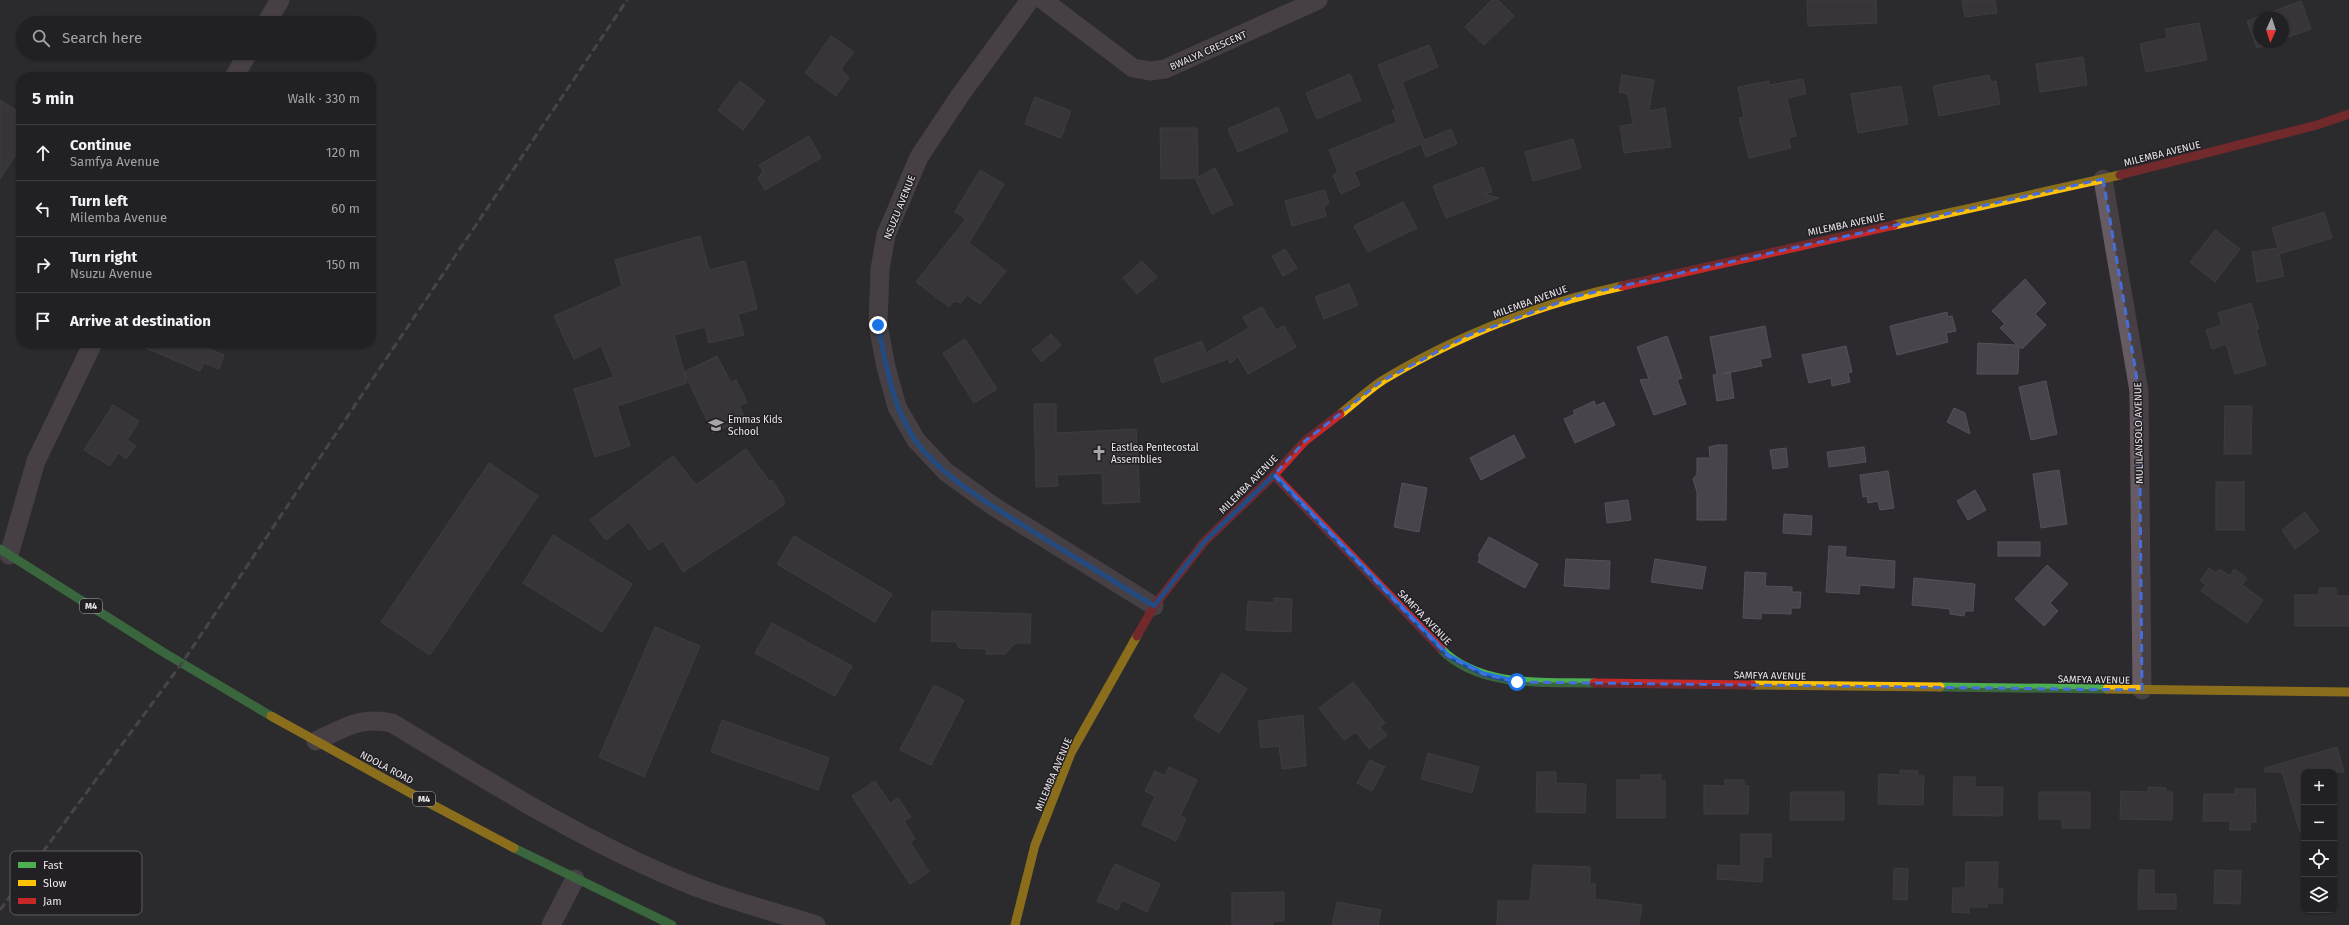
<!DOCTYPE html>
<meta charset="utf-8">
<style>
:root{--surface:#212022;--page:#2d2d2f;--text:#f1f3f6;--muted:#a2a3a5;--line:#3e3e40}
body{margin:0;font-family:"Fira Sans",sans-serif;background:var(--page);color:var(--text)}
.controls{position:absolute;right:12px;bottom:12px;display:grid;overflow:hidden;border-radius:8px;box-shadow:0 1px 3px #0004}
.controls button{width:36px;height:36px;display:grid;place-items:center;padding:0;border:0;border-bottom:1px solid var(--line);background:var(--surface);color:var(--text);font:20px sans-serif}
.compass{position:absolute;left:2253px;top:12px;width:36px;height:36px;border-radius:50%;background:var(--surface);box-shadow:0 1px 3px #0004;rotate:183deg}
.stop{position:absolute;width:12px;height:12px;margin:-9px;border:3px solid #1a73e8;border-radius:50%;background:#fff}
.stop.end{background:#1a73e8;border-color:#fff;box-shadow:0 1px 4px #0008}
.list{margin:0;padding:0;list-style:none}
h2{display:flex;justify-content:space-between;align-items:center;height:52px;margin:0;padding:0 16px;font-size:17px}
h2 small{font-size:13px;font-weight:400;color:var(--muted)}
.list li{display:grid;grid-template-columns:26px 1fr auto;gap:12px;align-items:center;box-sizing:border-box;height:56px;padding:0 16px;border-top:1px solid var(--line)}
.list b{display:block;font-size:15px;white-space:nowrap}
.list p{margin:0;font-size:13px;white-space:nowrap;color:var(--muted)}
.list em{font-size:13px;font-style:normal;color:var(--muted)}
.icon{flex:none;width:22px;height:22px;fill:none;stroke:currentColor;stroke-width:2;stroke-linecap:round;stroke-linejoin:round}
.map{position:relative;flex:none;width:2349px;height:925px;overflow:hidden}
.search{position:absolute;background:var(--surface);box-shadow:0 1px 3px #0004;left:16px;top:16px;width:360px;height:44px;display:flex;align-items:center;gap:10px;box-sizing:border-box;padding:0 14px;border-radius:22px;color:var(--muted);font-size:15px}
.panel{position:absolute;background:var(--surface);box-shadow:0 1px 3px #0004;left:16px;top:72px;width:360px;height:276px;border-radius:16px}
.map>svg:first-child{display:block}
.building{fill:#48444b;stroke:#545256}
.lines{fill:none;stroke-linecap:round;stroke-linejoin:round}
.street{stroke:#675b63;stroke-width:19}
.fast{stroke:#4caf50;stroke-width:9}
.slow{stroke:#ffc107;stroke-width:9}
.jam{stroke:#c62828;stroke-width:9}
.rail{stroke:#6a6368;stroke-width:3;stroke-dasharray:8 4;stroke-linecap:butt}
.route{stroke:#1a73e8;stroke-width:5}
.marked{fill:none;stroke:#466ddc;stroke-width:3;stroke-dasharray:8 5;stroke-linejoin:round}
.labels{text-anchor:middle;stroke-width:3;stroke-linejoin:round;paint-order:stroke}
.shield{fill:#232025;stroke:#aeabb0;stroke-width:1}
.shield-label{font-size:9px;font-weight:bold;fill:#eae7eb}
.street-label{font-size:10px;fill:#eae7eb;stroke:#232025}
.poi-label{font-size:10px;fill:#eae7eb;stroke:#232025;text-anchor:start}
.key{fill:#232025;stroke:#5f5c60;stroke-width:1}
.key-label{font-size:11px;fill:#eae7eb}
</style>
<div class="map">
<svg width="2349" height="925" viewBox="0 0 2349 925">
<rect width="100%" height="100%" fill="#2c2a2e"/>
<g class="building">
<polygon points="1492,0 1498,0 1514,16 1484,45 1465,27"/>
<polygon points="1807,0 1876,0 1877,23 1808,26"/>
<polygon points="1962,0 1995,0 1997,13 1965,17"/>
<polygon points="2301,1 2311,29 2283,39 2283,18 2259,18 2259,42 2275,42 2257,48 2247,21"/>
<polygon points="2199,23 2207,60 2146,72 2140,44 2167,38 2165,29"/>
<polygon points="831,36 854,52 841,69 849,78 836,96 805,73"/>
<polygon points="1429,45 1438,67 1402,82 1424,140 1451,129 1457,144 1426,157 1421,144 1354,172 1360,185 1341,194 1333,175 1338,172 1329,150 1397,122 1392,110 1396,109 1378,65"/>
<polygon points="2083,57 2087,85 2040,92 2036,64"/>
<polygon points="1350,74 1361,100 1317,119 1306,93"/>
<polygon points="1622,75 1654,80 1649,111 1665,108 1671,147 1624,153 1620,126 1633,124 1628,94 1619,92"/>
<polygon points="1989,75 1991,82 1996,81 2000,104 1939,116 1933,86"/>
<polygon points="1803,79 1806,94 1787,98 1796,136 1788,138 1791,148 1749,158 1739,118 1744,117 1738,87 1769,81 1769,85"/>
<polygon points="740,81 765,101 743,130 718,110"/>
<polygon points="1901,86 1908,124 1858,133 1851,94"/>
<polygon points="1035,97 1071,111 1061,138 1025,124"/>
<polygon points="0,100 21,113 21,147 0,179"/>
<polygon points="1278,107 1288,131 1238,152 1228,129"/>
<polygon points="1160,128 1197,128 1198,177 1215,168 1233,204 1212,214 1195,178 1161,179"/>
<polygon points="809,136 821,158 765,190 758,178 763,171 759,165"/>
<polygon points="1573,139 1581,168 1533,181 1525,152"/>
<polygon points="1483,167 1492,192 1484,194 1499,198 1446,218 1433,186"/>
<polygon points="980,170 1004,184 969,243 1006,271 980,304 967,295 961,303 954,301 949,307 916,282 966,219 955,212"/>
<polygon points="1325,190 1329,203 1324,207 1326,216 1292,226 1285,201"/>
<polygon points="1403,202 1417,228 1368,252 1354,226"/>
<polygon points="2324,212 2332,238 2279,254 2284,276 2257,282 2252,252 2278,248 2272,228"/>
<polygon points="2215,230 2240,249 2215,282 2190,262"/>
<polygon points="700,236 709,270 745,261 757,309 738,314 744,335 709,343 705,327 674,335 687,383 617,406 630,446 595,457 574,389 614,377 601,346 574,359 554,316 622,286 615,260"/>
<polygon points="1285,249 1297,268 1283,276 1272,256"/>
<polygon points="1142,261 1157,277 1137,294 1123,278"/>
<polygon points="2025,279 2046,303 2035,314 2046,325 2022,349 2019,346 2018,374 1977,374 1978,343 2017,345 2000,328 2005,324 1992,311"/>
<polygon points="1349,284 1358,305 1324,319 1315,297"/>
<polygon points="2251,303 2259,329 2256,329 2266,365 2235,374 2226,344 2212,349 2206,330 2222,325 2218,313"/>
<polygon points="1262,307 1276,330 1284,326 1296,347 1248,374 1238,357 1230,363 1228,359 1162,383 1154,359 1202,341 1206,353 1249,328 1243,317"/>
<polygon points="1947,312 1948,317 1952,316 1956,331 1946,333 1948,342 1897,355 1890,326"/>
<polygon points="1765,326 1771,357 1760,359 1762,366 1722,374 1730,372 1734,398 1717,401 1713,375 1717,374 1710,337"/>
<polygon points="1051,334 1061,345 1042,362 1032,350"/>
<polygon points="1667,336 1682,378 1677,380 1686,404 1654,415 1640,380 1649,379 1637,347"/>
<polygon points="965,339 997,389 974,403 943,353"/>
<polygon points="134,343 212,343 209,349 224,355 219,369 204,363 200,371"/>
<polygon points="1846,346 1852,372 1848,373 1850,382 1832,386 1831,378 1809,383 1802,355"/>
<polygon points="717,356 731,383 736,380 747,402 739,406 745,418 713,433 684,372"/>
<polygon points="2046,381 2057,434 2031,440 2019,387"/>
<polygon points="1594,401 1596,406 1604,402 1615,425 1575,443 1564,419 1575,414 1573,411"/>
<polygon points="1034,404 1056,404 1056,433 1136,429 1140,502 1103,504 1102,473 1057,475 1058,486 1036,487"/>
<polygon points="113,405 139,421 127,440 136,446 126,459 118,453 110,466 84,450"/>
<polygon points="2225,406 2252,406 2251,454 2224,454"/>
<polygon points="1954,408 1965,413 1970,434 1947,422"/>
<polygon points="1514,435 1525,457 1481,480 1470,458"/>
<polygon points="1717,445 1727,445 1726,520 1697,520 1697,492 1693,479 1697,474 1697,458 1710,458 1709,447"/>
<polygon points="1864,447 1866,462 1829,467 1827,452"/>
<polygon points="1786,448 1788,467 1773,469 1770,450"/>
<polygon points="746,449 770,482 772,480 784,499 784,505 683,572 663,541 649,550 629,522 606,540 590,520 673,456 696,485"/>
<polygon points="489,463 538,496 430,655 381,622"/>
<polygon points="2059,470 2067,524 2041,528 2033,474"/>
<polygon points="1888,471 1894,508 1880,510 1878,501 1868,503 1867,496 1863,497 1860,475"/>
<rect x="2216" y="482" width="28" height="48"/>
<polygon points="1402,483 1427,488 1419,532 1394,527"/>
<polygon points="1975,490 1986,510 1968,520 1957,501"/>
<polygon points="1628,500 1631,520 1607,523 1605,503"/>
<polygon points="2305,512 2319,531 2295,549 2282,530"/>
<polygon points="1784,514 1812,516 1811,535 1783,533"/>
<polygon points="553,535 632,584 602,632 523,583"/>
<polygon points="794,536 892,594 875,622 777,564"/>
<polygon points="1489,537 1538,564 1525,588 1478,562 1480,557 1478,556"/>
<rect x="1998" y="542" width="42" height="14"/>
<polygon points="1829,546 1846,547 1845,557 1895,561 1894,588 1860,585 1859,594 1826,592"/>
<polygon points="1566,559 1610,561 1609,589 1564,586"/>
<polygon points="1655,559 1706,567 1702,589 1651,582"/>
<polygon points="2047,565 2068,584 2050,603 2058,611 2044,626 2015,599"/>
<polygon points="2209,568 2216,573 2220,569 2230,576 2234,569 2247,578 2242,585 2263,600 2247,623 2201,591 2206,585 2200,581"/>
<polygon points="1745,572 1766,573 1765,586 1792,587 1792,592 1801,592 1800,608 1791,608 1791,614 1761,613 1761,619 1743,618"/>
<polygon points="1914,578 1975,584 1973,611 1965,611 1964,616 1950,614 1950,609 1912,605"/>
<polygon points="2319,588 2336,588 2336,596 2349,596 2349,626 2295,626 2295,595 2319,595"/>
<polygon points="1274,598 1292,599 1291,632 1246,630 1248,601 1274,603"/>
<polygon points="932,611 1031,614 1030,643 1015,643 1005,654 986,654 986,649 959,648 956,642 931,641"/>
<polygon points="772,623 852,666 835,696 755,653"/>
<polygon points="655,627 700,646 644,777 599,757"/>
<polygon points="1222,673 1247,689 1219,733 1194,717"/>
<polygon points="1353,682 1385,723 1380,727 1387,735 1369,749 1356,732 1344,740 1319,708"/>
<polygon points="934,685 964,700 931,765 900,750"/>
<polygon points="1303,715 1306,766 1282,769 1279,746 1261,748 1258,721"/>
<polygon points="722,720 829,758 818,790 711,752"/>
<polygon points="2337,747 2344,772 2304,772 2304,832 2300,832 2282,772 2265,772 2265,768"/>
<polygon points="1428,753 1479,767 1472,793 1421,779"/>
<polygon points="1370,760 1385,767 1372,791 1357,783"/>
<polygon points="1169,767 1197,780 1180,816 1186,819 1176,841 1142,825 1155,796 1145,791 1155,771 1165,776"/>
<polygon points="1900,770 1918,771 1917,776 1924,776 1923,805 1878,804 1879,774 1900,775"/>
<polygon points="1537,772 1556,772 1556,783 1586,784 1585,813 1536,812"/>
<polygon points="1641,775 1661,775 1661,780 1665,781 1665,818 1617,818 1617,780 1641,780"/>
<polygon points="1954,777 1975,777 1975,787 2003,787 2002,816 1953,815"/>
<polygon points="1725,780 1744,780 1744,786 1749,786 1748,814 1704,814 1704,785 1725,786"/>
<polygon points="875,781 890,803 898,798 911,817 904,821 915,839 910,842 929,872 910,884 852,796"/>
<polygon points="2148,787 2166,788 2166,792 2173,792 2172,820 2120,819 2121,791 2148,792"/>
<polygon points="2235,789 2255,789 2256,822 2250,822 2250,830 2230,830 2230,821 2203,821 2204,794 2235,794"/>
<polygon points="1791,792 1844,792 1844,820 1790,820"/>
<polygon points="2039,792 2090,792 2090,828 2062,828 2062,819 2039,819"/>
<polygon points="1741,834 1771,834 1771,857 1763,857 1762,882 1717,879 1718,865 1741,866"/>
<polygon points="1966,862 1998,862 1997,889 2003,889 2002,903 1987,903 1987,907 1969,907 1969,913 1952,912 1953,888 1965,888"/>
<polygon points="1115,864 1160,884 1147,912 1122,900 1118,910 1097,901"/>
<polygon points="1533,865 1590,867 1590,884 1595,884 1595,899 1642,905 1639,925 1497,925 1498,901 1530,901"/>
<polygon points="1894,868 1908,869 1907,900 1893,899"/>
<polygon points="2139,870 2154,870 2154,894 2176,894 2176,909 2138,909"/>
<polygon points="2215,870 2241,871 2240,904 2214,903"/>
<polygon points="1284,892 1284,921 1273,921 1273,925 1232,925 1232,893"/>
<polygon points="1337,902 1381,910 1378,925 1332,925"/>
</g>
<g class="lines">
<g class="street">
<polyline points="1030,0 961,94 919,157 886,235 880,269 878,325 886,367 897,407 916,440 946,472 993,506 1154,606"/>
<polyline points="1043,0 1133,68 1150,71 1165,69 1318,0"/>
<polyline points="266,23 280,0"/>
<polyline points="234,77 248,53"/>
<polyline points="2103,179 2139,391 2142,690"/>
<polyline points="9,555 36,461 93,343"/>
<path d="M316,741C344,728 360,716 392,723C485,779 579,839 681,881C723,899 772,911 816,925"/>
<polyline points="551,925 575,879"/>
</g>
<g class="fast">
<polyline points="0,549 163,652 271,716"/>
<path d="M1441,649C1479,688 1544,682 1594,683"/>
<polyline points="1940,687 2107,689"/>
<polyline points="514,848 672,925"/>
</g>
<g class="slow">
<polyline points="1894,225 2120,175"/>
<path d="M1340,414C1354,403 1368,390 1383,380C1456,336 1539,304 1622,286"/>
<polyline points="1752,685 1940,687"/>
<polyline points="2107,689 2349,692"/>
<polyline points="271,716 414,795 514,848"/>
<polyline points="1015,925 1035,845 1071,753 1137,636"/>
</g>
<g class="jam">
<polyline points="2120,175 2317,125 2349,114"/>
<polyline points="1622,286 1894,225"/>
<polyline points="1274,475 1441,649"/>
<polyline points="1137,636 1154,606 1205,541 1274,475 1305,441 1340,414"/>
<polyline points="1594,683 1752,685"/>
</g>
<polyline class="rail" points="0,910 182,663 627,0"/>
</g>
<g class="lines">
<path class="route" d="M878,325C886,365 892,406 915,440C942,478 993,506 1032,531C1073,556 1113,581 1154,606L1205,541L1274,475L1448,656L1483,674L1517,682"/>
</g>
<path d="M0 0H2349V925H0ZM2103,179L2139,391L2142,690L1517,682L1483,674L1448,656L1274,475L1305,441L1382,381L1467,336L1577,296Z" fill="#2c2a2e" fill-opacity=".55" fill-rule="evenodd"/>
<path class="marked" d="M2103,179L2139,391L2142,690L1517,682L1483,674L1448,656L1274,475L1305,441L1382,381L1467,336L1577,296Z"/>
<defs>
<g id="school-bare" transform="scale(1.2)"><path d="M0-5L7-2L0 1L-7-2ZM-4 1L0 2.5L4 1V4Q0 6-4 4Z" fill="#a8a5a9" stroke="#232025" stroke-width="2.5" paint-order="stroke"/></g>
<g id="church-bare" transform="scale(1.2)"><path d="M-1.2-6h2.4v3.5h3.3v2.4h-3.3V6h-2.4V-.1h-3.3v-2.4h3.3Z" fill="#a8a5a9" stroke="#232025" stroke-width="2.5" paint-order="stroke"/></g>
</defs>
<g fill-rule="evenodd">
<use href="#school-bare" x="716" y="425"/>
<use href="#church-bare" x="1099" y="453"/>
</g>
<g class="labels">
<g class="shield">
<rect x="80" y="599" width="22" height="14" rx="3"/>
<rect x="413" y="792" width="22" height="14" rx="3"/>
</g>
<g class="shield-label">
<text x="91" y="609">M4</text>
<text x="424" y="802">M4</text>
</g>
<g class="street-label">
<text transform="translate(1208 50) rotate(-24)" y="4">BWALYA CRESCENT</text>
<text transform="translate(2162 153) rotate(-14)" y="4">MILEMBA AVENUE</text>
<text transform="translate(899 207) rotate(-68)" y="4">NSUZU AVENUE</text>
<text transform="translate(1846 224) rotate(-12)" y="4">MILEMBA AVENUE</text>
<text transform="translate(1530 301) rotate(-20)" y="4">MILEMBA AVENUE</text>
<text transform="translate(2138 433) rotate(-91)" y="4">MULILANSOLO AVENUE</text>
<text transform="translate(1248 484) rotate(-45)" y="4">MILEMBA AVENUE</text>
<text transform="translate(1425 617) rotate(46)" y="4">SAMFYA AVENUE</text>
<text transform="translate(1770 675) rotate(1)" y="4">SAMFYA AVENUE</text>
<text transform="translate(2094 679) rotate(1)" y="4">SAMFYA AVENUE</text>
<text transform="translate(387 767) rotate(28)" y="4">NDOLA ROAD</text>
<text transform="translate(1053 774) rotate(-67)" y="4">MILEMBA AVENUE</text>
</g>
<g class="poi-label">
<text x="728" y="423">Emmas Kids<tspan x="728" dy="12">School</tspan></text>
<text x="1111" y="451">Eastlea Pentecostal<tspan x="1111" dy="12">Assemblies</tspan></text>
</g>
</g>
<rect x="10" y="851" width="132" height="64" rx="6" class="key"/>
<rect x="18" y="862" width="18" height="6" fill="#4caf50"/>
<rect x="18" y="880" width="18" height="6" fill="#ffc107"/>
<rect x="18" y="898" width="18" height="6" fill="#c62828"/>
<g class="key-label">
<text x="43" y="869">Fast</text>
<text x="43" y="887">Slow</text>
<text x="43" y="905">Jam</text>
</g>
</svg>
<div class="controls">
<button>+</button>
<button>−</button>
<button><svg class="icon" aria-label="locate" viewBox="0 0 24 24"><circle cx="12" cy="12" r="6"/><path d="M12 2v4M12 18v4M2 12h4M18 12h4"/></svg></button>
<button><svg class="icon" aria-label="layers" viewBox="0 0 24 24"><path d="M12 4l9 5-9 5-9-5zM3 14l9 5 9-5"/></svg></button>
</div>
<svg class="compass" viewBox="-18 -18 36 36"><path d="M0-13l5 13h-10z" fill="#e53935"/><path d="M0 13l5-13h-10z" fill="#a2a3a5"/></svg>
<div class="stop" style="left:1517px;top:682px"></div>
<div class="stop end" style="left:878px;top:325px"></div>
<div class="search"><svg class="icon" aria-label="search" viewBox="0 0 24 24"><circle cx="10" cy="10" r="6"/><path d="M15 15l6 6"/></svg>Search here</div>
<section class="panel">
<h2>5 min<small>Walk · 330 m</small></h2>
<ul class="list">
<li><svg class="icon" aria-label="ahead" viewBox="0 0 24 24"><path d="M12 20V5M6 11l6-6 6 6"/></svg><div><b>Continue</b><p>Samfya Avenue</p></div><em>120 m</em></li>
<li><svg class="icon" aria-label="left" viewBox="0 0 24 24"><path d="M17 20v-9H6M10 6l-5 5 5 5"/></svg><div><b>Turn left</b><p>Milemba Avenue</p></div><em>60 m</em></li>
<li><svg class="icon" aria-label="right" viewBox="0 0 24 24"><path d="M7 20v-9h11M14 6l5 5-5 5"/></svg><div><b>Turn right</b><p>Nsuzu Avenue</p></div><em>150 m</em></li>
<li><svg class="icon" aria-label="arrive" viewBox="0 0 24 24"><path d="M6 21V4h12l-3 4 3 4H6"/></svg><div><b>Arrive at destination</b></div></li>
</ul>
</section>
</div>
